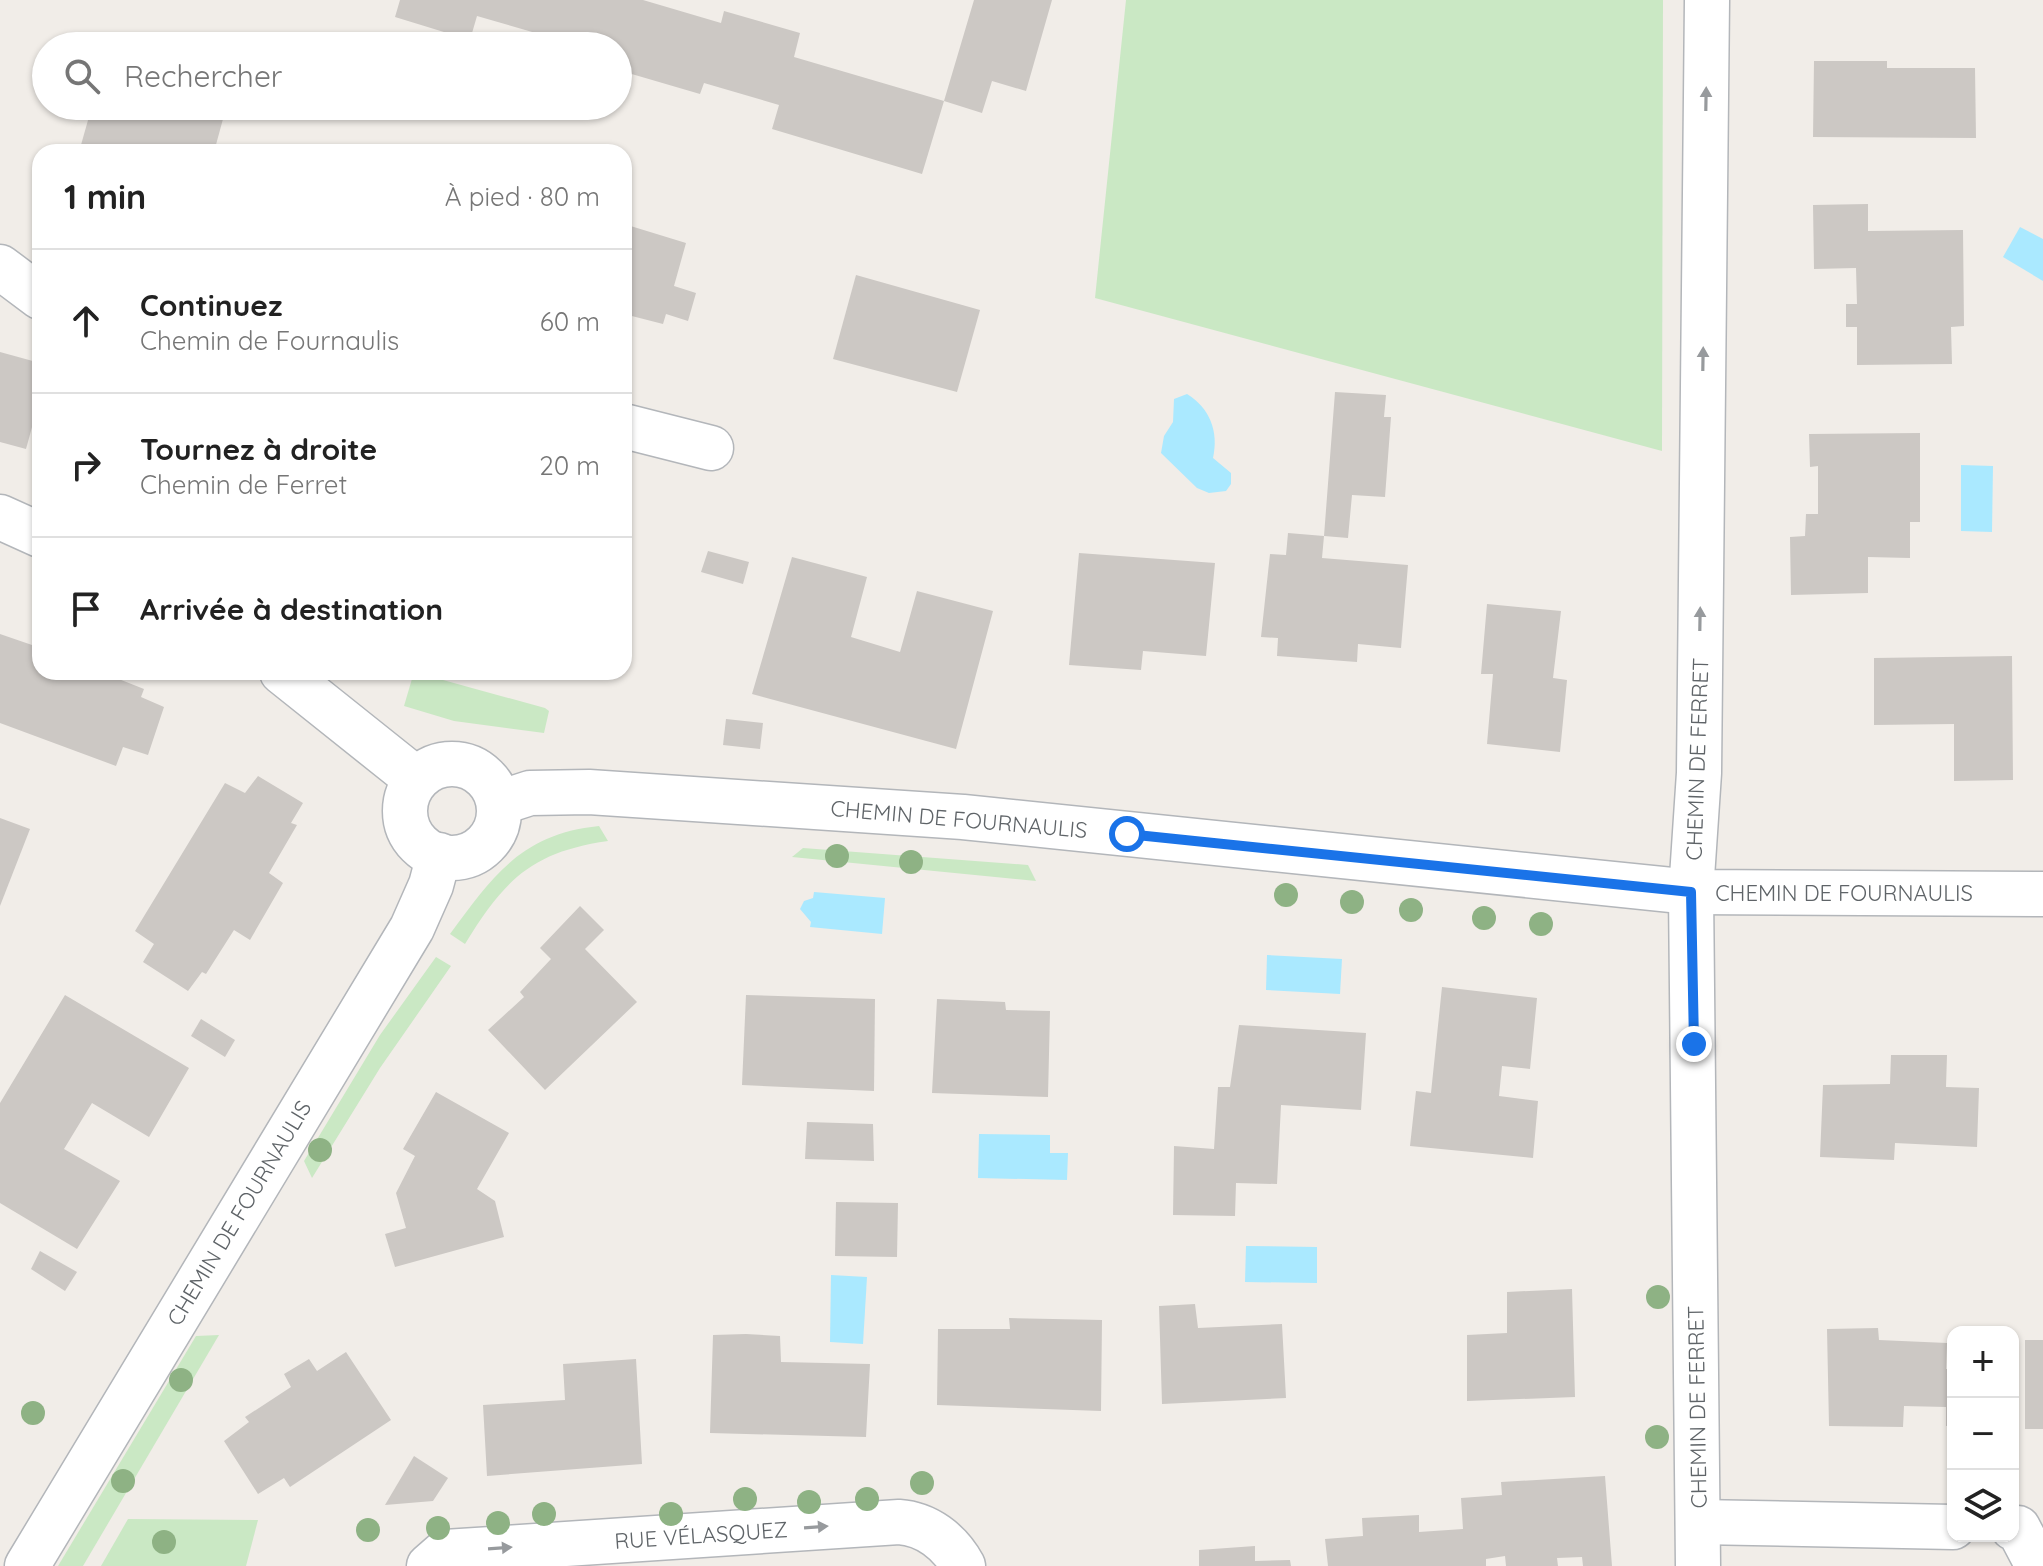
<!DOCTYPE html>
<html lang="fr">
<meta charset="utf-8">
<style>
:root{--surface:#fff;--page:#f2f2f2;--text:#222;--muted:#767676;--line:#e0e0e0}
body{margin:0;font-family:Quicksand,sans-serif;background:var(--page);color:var(--text)}
.controls{position:absolute;right:24px;bottom:24px;display:grid;overflow:hidden;border-radius:16px;box-shadow:0 2px 6px #0004}
.controls button{width:72px;height:72px;display:grid;place-items:center;padding:0;border:0;border-bottom:2px solid var(--line);background:var(--surface);color:var(--text);font:40px sans-serif}
.stop{position:absolute;width:24px;height:24px;margin:-18px;border:6px solid #1a73e8;border-radius:50%;background:#fff}
.stop.end{background:#1a73e8;border-color:#fff;box-shadow:0 2px 8px #0008}
.list{margin:0;padding:0;list-style:none}
h2{display:flex;justify-content:space-between;align-items:center;height:104px;margin:0;padding:0 32px;font-size:34px}
h2 small{font-size:26px;font-weight:400;color:var(--muted)}
.list li{display:grid;grid-template-columns:52px 1fr auto;gap:24px;align-items:center;box-sizing:border-box;height:144px;padding:0 32px;border-top:2px solid var(--line)}
.list b{display:block;font-size:30px;white-space:nowrap}
.list p{margin:0;font-size:26px;white-space:nowrap;color:var(--muted)}
.list em{font-size:26px;font-style:normal;color:var(--muted)}
.icon{flex:none;width:44px;height:44px;fill:none;stroke:currentColor;stroke-width:2;stroke-linecap:round;stroke-linejoin:round}
.map{position:relative;flex:none;width:2043px;height:1566px;overflow:hidden}
.search{position:absolute;background:var(--surface);box-shadow:0 2px 6px #0004;left:32px;top:32px;width:600px;height:88px;display:flex;align-items:center;gap:20px;box-sizing:border-box;padding:0 28px;border-radius:44px;color:var(--muted);font-size:30px}
.panel{position:absolute;background:var(--surface);box-shadow:0 2px 6px #0004;left:32px;top:144px;width:600px;height:536px;border-radius:24px}
.map>svg:first-child{display:block}
.green{fill:#cae8c4}
.water{fill:#aae9ff}
.building{fill:#ccc8c4}
.lines{fill:none;stroke-linecap:round;stroke-linejoin:round}
.minor-casing{stroke:#b3b6ba;stroke-width:47}
.minor{stroke:#fff;stroke-width:44}
.tree{fill:#8eb284}
.oneway{fill:#979a9d}
.route{stroke:#1a73e8;stroke-width:10}
.labels{text-anchor:middle;stroke-width:8;stroke-linejoin:round;paint-order:stroke}
.street-label{font-size:22px;fill:#5f6468;stroke:#fff}
</style>
<div class="map">
<svg width="2043" height="1566" viewBox="0 0 2043 1566">
<rect width="100%" height="100%" fill="#f1ede8"/>
<g class="green">
<polygon points="1126,0 1663,0 1662,451 1095,298"/>
<polygon points="414,672 545,708 549,711 544,733 454,721 404,706"/>
<path d="M599,826L608,841C532,852 505,879 465,944L450,934C493,876 521,834 599,826Z"/>
<polygon points="803,848 1028,865 1036,881 792,857"/>
<polygon points="436,957 451,966 380,1068 312,1178 304,1161 380,1035"/>
<polygon points="219,1335 83,1566 58,1566 196,1336"/>
<polygon points="128,1519 258,1520 246,1566 101,1566"/>
</g>
<g class="water">
<polygon points="2020,227 2043,239 2043,281 2003,257"/>
<path d="M1187,394C1210,408 1219,432 1213,458L1231,473V484L1226,491L1209,493L1197,488L1161,453L1164,436L1173,422L1174,399Z"/>
<polygon points="1961,465 1993,466 1992,532 1961,531"/>
<polygon points="814,892 885,898 882,934 810,927 811,922 800,909 804,901 813,898"/>
<polygon points="1267,955 1342,959 1340,994 1266,990"/>
<polygon points="979,1134 1050,1135 1050,1153 1068,1153 1067,1180 978,1178"/>
<polygon points="1246,1246 1317,1247 1317,1283 1245,1282"/>
<polygon points="831,1275 867,1277 863,1344 830,1342"/>
</g>
<g class="building">
<polygon points="400,0 643,0 721,23 724,11 800,33 794,57 944,101 922,174 772,129 779,105 704,83 700,94 618,70 618,46 551,46 553,38 477,16 470,40 395,17"/>
<polygon points="974,0 1052,0 1026,91 992,81 982,113 944,101"/>
<polygon points="1814,61 1887,61 1887,68 1975,68 1976,138 1813,137"/>
<polygon points="92,106 175,106 223,119 214,152 79,152"/>
<polygon points="1868,204 1868,231 1963,230 1964,326 1951,327 1952,364 1857,365 1857,327 1846,327 1846,304 1857,304 1856,268 1814,269 1813,205"/>
<polygon points="624,224 686,243 674,286 696,293 688,321 666,314 663,324 624,314"/>
<polygon points="856,275 980,310 957,392 833,359"/>
<polygon points="0,352 40,363 40,398 26,449 0,442"/>
<polygon points="1335,392 1386,395 1384,417 1391,417 1385,497 1352,495 1348,538 1324,536 1322,558 1408,565 1401,648 1358,644 1357,662 1277,656 1278,638 1261,637 1270,554 1286,555 1288,533 1324,536"/>
<polygon points="1920,433 1920,522 1910,522 1910,558 1868,557 1868,593 1791,595 1790,537 1805,536 1806,514 1818,514 1818,466 1810,467 1809,434"/>
<polygon points="708,551 749,562 743,584 701,572"/>
<polygon points="1079,553 1215,563 1206,656 1143,651 1141,670 1069,665"/>
<polygon points="792,557 867,577 851,637 900,652 917,591 993,611 956,749 752,694"/>
<polygon points="1487,604 1561,611 1553,678 1567,680 1560,752 1487,744 1493,674 1481,674"/>
<polygon points="40,625 40,672 101,672 144,689 141,697 164,707 148,755 123,747 116,766 0,723 0,634 32,645"/>
<polygon points="2012,656 2013,780 1954,781 1954,724 1874,725 1874,658"/>
<polygon points="726,719 763,723 760,749 723,745"/>
<polygon points="258,776 303,803 291,823 297,825 269,873 283,883 250,940 234,930 206,974 202,972 188,991 143,962 154,944 135,931 225,783 245,793"/>
<polygon points="0,818 30,829 0,906"/>
<polygon points="580,906 604,930 585,949 637,1002 545,1090 488,1030 524,997 520,992 551,959 540,948"/>
<polygon points="1442,987 1537,998 1530,1069 1502,1066 1499,1096 1538,1101 1533,1158 1410,1146 1416,1091 1431,1093"/>
<polygon points="65,995 189,1068 149,1137 92,1103 64,1149 120,1181 77,1249 0,1203 0,1103"/>
<polygon points="746,995 875,999 874,1091 742,1085"/>
<polygon points="937,999 1005,1002 1006,1010 1050,1011 1048,1097 932,1093"/>
<polygon points="201,1019 235,1040 225,1057 191,1036"/>
<polygon points="1239,1025 1366,1033 1361,1110 1281,1105 1277,1184 1236,1183 1235,1216 1173,1215 1174,1146 1214,1149 1218,1087 1230,1087"/>
<polygon points="1891,1055 1947,1055 1946,1087 1979,1088 1977,1147 1895,1143 1894,1160 1820,1157 1823,1085 1890,1084"/>
<polygon points="436,1092 509,1133 477,1189 495,1201 504,1237 395,1267 385,1234 406,1228 396,1193 415,1156 403,1149"/>
<polygon points="807,1122 873,1124 874,1161 805,1159"/>
<polygon points="836,1202 898,1203 897,1257 835,1256"/>
<polygon points="40,1251 77,1272 65,1291 31,1269"/>
<polygon points="1572,1289 1575,1397 1467,1401 1467,1335 1507,1333 1507,1292"/>
<polygon points="1195,1304 1198,1328 1282,1324 1286,1398 1162,1404 1159,1306"/>
<polygon points="1009,1318 1102,1320 1101,1411 937,1405 938,1329 1010,1329"/>
<polygon points="1878,1328 1879,1340 1947,1343 1946,1369 1953,1369 1953,1426 1946,1426 1946,1407 1904,1406 1903,1427 1829,1426 1827,1329"/>
<polygon points="746,1334 780,1336 781,1362 870,1364 866,1437 710,1433 713,1335"/>
<rect x="2025" y="1340" width="18" height="89"/>
<polygon points="346,1352 391,1420 290,1487 284,1478 258,1494 224,1441 249,1422 245,1417 291,1387 284,1374 309,1359 317,1371"/>
<polygon points="636,1359 642,1464 487,1476 483,1405 565,1400 563,1364"/>
<polygon points="414,1456 448,1478 433,1501 385,1505"/>
<polygon points="1605,1476 1612,1566 1583,1566 1582,1557 1557,1558 1558,1566 1506,1566 1505,1556 1486,1559 1486,1566 1328,1566 1325,1539 1363,1536 1362,1518 1419,1515 1419,1532 1463,1529 1461,1498 1502,1495 1501,1482"/>
<polygon points="1255,1546 1255,1561 1290,1560 1291,1566 1199,1566 1199,1550"/>
</g>
<g class="lines">
<g class="minor-casing">
<g id="minor">
<polyline points="0,267 40,297"/>
<polyline points="624,426 711,448"/>
<polyline points="0,517 40,535"/>
<polyline points="282,672 416,779"/>
<circle cx="452" cy="811" r="47"/>
<polyline points="499,803 530,793 589,792 963,817 1691,892 2043,894"/>
<polyline points="1698,1522 1953,1527"/>
<polyline points="2013,1528 2018,1528 2038,1566"/>
<polyline points="27,1566 412,928 431,885 439,855"/>
<path d="M429,1566L445,1552L899,1522C927,1524 950,1542 963,1566"/>
<polyline points="1698,1566 1691,892 1699,773 1707,0"/>
</g>
</g>
<use href="#minor" class="minor"/>
</g>
<g class="tree">
<circle cx="837" cy="856" r="12"/>
<circle cx="911" cy="862" r="12"/>
<circle cx="1286" cy="895" r="12"/>
<circle cx="1352" cy="902" r="12"/>
<circle cx="1411" cy="910" r="12"/>
<circle cx="1484" cy="918" r="12"/>
<circle cx="1541" cy="924" r="12"/>
<circle cx="320" cy="1150" r="12"/>
<circle cx="1658" cy="1297" r="12"/>
<circle cx="181" cy="1380" r="12"/>
<circle cx="33" cy="1413" r="12"/>
<circle cx="1657" cy="1437" r="12"/>
<circle cx="123" cy="1481" r="12"/>
<circle cx="922" cy="1483" r="12"/>
<circle cx="745" cy="1499" r="12"/>
<circle cx="867" cy="1499" r="12"/>
<circle cx="809" cy="1502" r="12"/>
<circle cx="544" cy="1514" r="12"/>
<circle cx="671" cy="1514" r="12"/>
<circle cx="498" cy="1523" r="12"/>
<circle cx="438" cy="1528" r="12"/>
<circle cx="368" cy="1530" r="12"/>
<circle cx="164" cy="1542" r="12"/>
</g>
<defs><path id="oneway-solid" d="M-6-.8H1V-3.2L6.5 0L1 3.2V.8H-6Z" transform="scale(2)"/></defs>
<g class="oneway">
<use href="#oneway-solid" transform="translate(1706 99) rotate(-89)"/>
<use href="#oneway-solid" transform="translate(1703 359) rotate(-89)"/>
<use href="#oneway-solid" transform="translate(1700 619) rotate(-89)"/>
<use href="#oneway-solid" transform="translate(816 1527) rotate(-4)"/>
<use href="#oneway-solid" transform="translate(500 1548) rotate(-4)"/>
</g>
<g class="lines">
<polyline class="route" points="1127,834 1691,892 1694,1044"/>
</g>
<g class="labels">
<g class="street-label">
<text transform="translate(1697 759) rotate(-88)" y="8">CHEMIN DE FERRET</text>
<text transform="translate(959 819) rotate(5)" y="8">CHEMIN DE FOURNAULIS</text>
<text x="1844" y="901">CHEMIN DE FOURNAULIS</text>
<text transform="translate(239 1213) rotate(-59)" y="8">CHEMIN DE FOURNAULIS</text>
<text transform="translate(1697 1407) rotate(-91)" y="8">CHEMIN DE FERRET</text>
<text transform="translate(701 1535) rotate(-4)" y="8">RUE VÉLASQUEZ</text>
</g>
</g>
</svg>
<div class="controls">
<button>+</button>
<button>−</button>
<button><svg class="icon" aria-label="layers" viewBox="0 0 24 24"><path d="M12 4l9 5-9 5-9-5zM3 14l9 5 9-5"/></svg></button>
</div>
<div class="stop" style="left:1127px;top:834px"></div>
<div class="stop end" style="left:1694px;top:1044px"></div>
<div class="search"><svg class="icon" aria-label="search" viewBox="0 0 24 24"><circle cx="10" cy="10" r="6"/><path d="M15 15l6 6"/></svg>Rechercher</div>
<section class="panel">
<h2>1 min<small>À pied · 80 m</small></h2>
<ul class="list">
<li><svg class="icon" aria-label="ahead" viewBox="0 0 24 24"><path d="M12 20V5M6 11l6-6 6 6"/></svg><div><b>Continuez</b><p>Chemin de Fournaulis</p></div><em>60 m</em></li>
<li><svg class="icon" aria-label="right" viewBox="0 0 24 24"><path d="M7 20v-9h11M14 6l5 5-5 5"/></svg><div><b>Tournez à droite</b><p>Chemin de Ferret</p></div><em>20 m</em></li>
<li><svg class="icon" aria-label="arrive" viewBox="0 0 24 24"><path d="M6 21V4h12l-3 4 3 4H6"/></svg><div><b>Arrivée à destination</b></div></li>
</ul>
</section>
</div>
